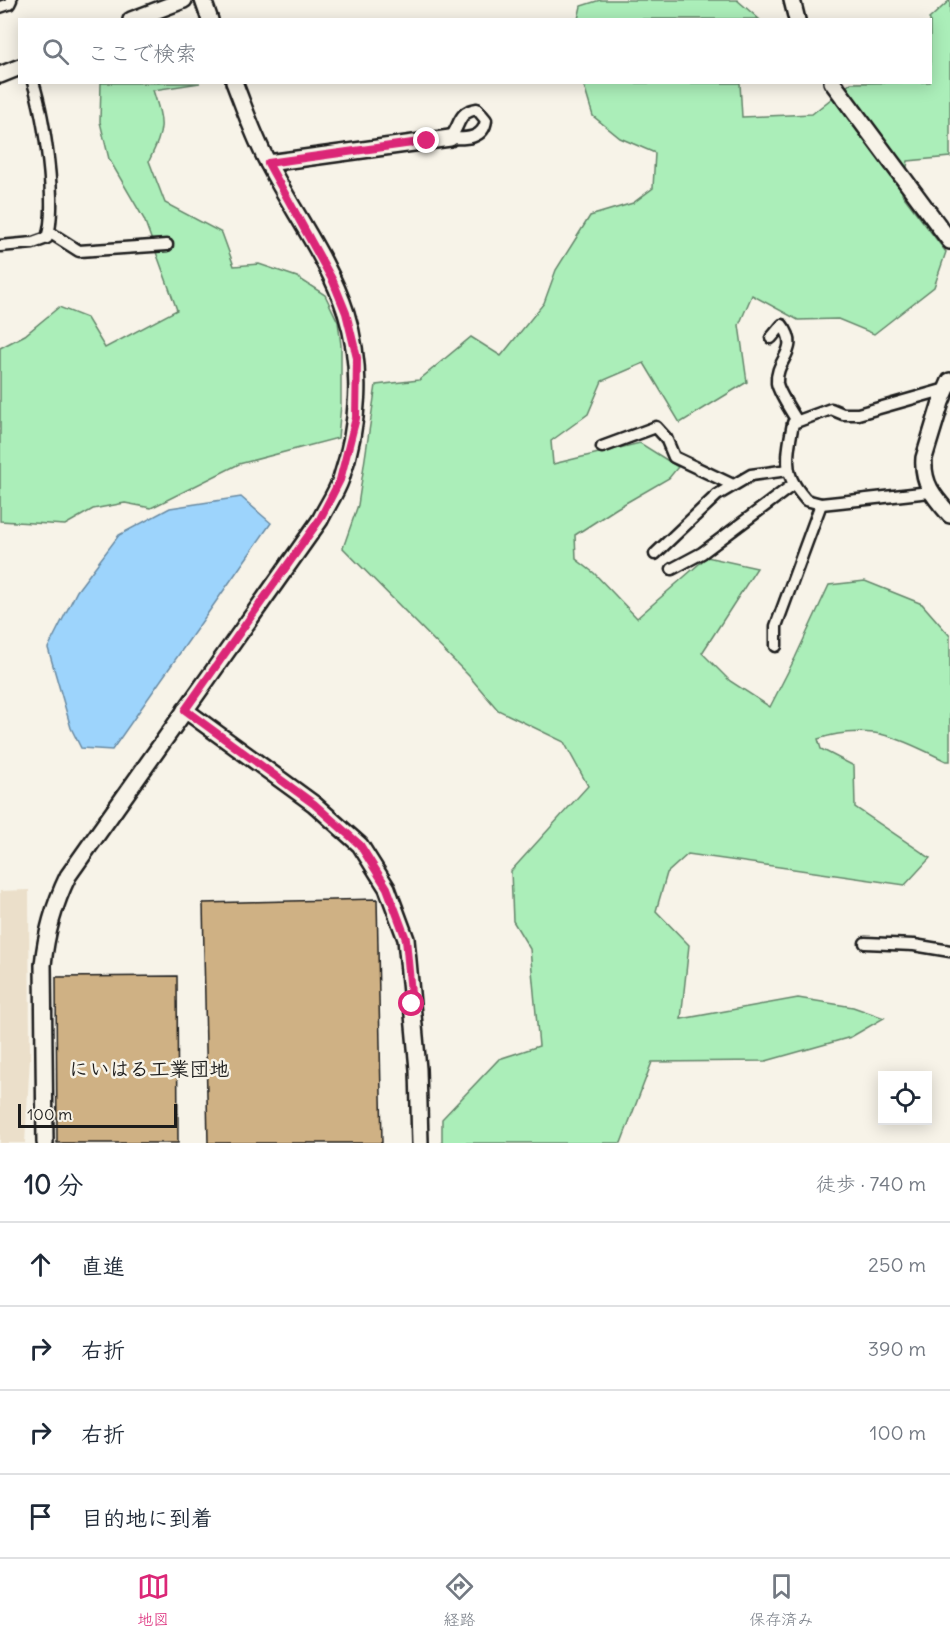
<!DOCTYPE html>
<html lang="ja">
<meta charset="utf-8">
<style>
:root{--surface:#fff;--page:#f6f6f7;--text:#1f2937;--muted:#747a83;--line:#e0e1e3;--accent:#db2777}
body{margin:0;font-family:Delius,"Klee One",sans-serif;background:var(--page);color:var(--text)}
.controls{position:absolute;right:18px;bottom:18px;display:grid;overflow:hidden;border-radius:0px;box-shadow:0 3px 15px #0003}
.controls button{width:54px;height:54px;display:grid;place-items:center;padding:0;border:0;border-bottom:2px solid var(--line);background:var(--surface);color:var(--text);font:30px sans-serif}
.scale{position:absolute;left:18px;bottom:15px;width:159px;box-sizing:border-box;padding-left:6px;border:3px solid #1c1c1c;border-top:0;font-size:16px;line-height:21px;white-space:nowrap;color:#1c1c1c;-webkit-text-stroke:4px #f7f3e8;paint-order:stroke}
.stop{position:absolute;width:18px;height:18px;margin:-14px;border:4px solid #db2777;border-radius:50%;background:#fff}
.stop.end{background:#db2777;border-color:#fff;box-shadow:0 2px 6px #0008}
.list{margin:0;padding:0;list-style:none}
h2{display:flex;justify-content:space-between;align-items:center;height:78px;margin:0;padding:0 24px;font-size:26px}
h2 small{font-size:20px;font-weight:400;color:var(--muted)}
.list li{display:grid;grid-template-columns:39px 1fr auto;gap:18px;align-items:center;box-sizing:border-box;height:84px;padding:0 24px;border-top:2px solid var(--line)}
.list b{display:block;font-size:22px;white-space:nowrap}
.list em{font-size:20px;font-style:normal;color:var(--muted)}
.icon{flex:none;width:33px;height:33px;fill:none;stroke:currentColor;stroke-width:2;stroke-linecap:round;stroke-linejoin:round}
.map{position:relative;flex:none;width:950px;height:1143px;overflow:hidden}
.search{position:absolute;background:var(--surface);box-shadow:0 3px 15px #0003;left:18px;right:18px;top:18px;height:66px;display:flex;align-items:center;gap:15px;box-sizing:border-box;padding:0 21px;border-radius:0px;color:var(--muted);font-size:22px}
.sheet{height:414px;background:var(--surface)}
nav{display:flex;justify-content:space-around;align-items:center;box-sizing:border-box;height:84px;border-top:2px solid var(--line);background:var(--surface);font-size:16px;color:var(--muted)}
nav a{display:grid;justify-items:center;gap:3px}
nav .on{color:var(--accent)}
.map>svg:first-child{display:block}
.built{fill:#ebdfca}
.green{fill:#abeeb9;stroke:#64856a;stroke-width:1.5}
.water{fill:#9dd4fc;stroke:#698aa2;stroke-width:1.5}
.building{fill:#cfb184;stroke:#1c1c1c;stroke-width:1.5}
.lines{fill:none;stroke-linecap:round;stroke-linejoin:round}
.street-casing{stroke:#1c1c1c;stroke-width:15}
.secondary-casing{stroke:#1c1c1c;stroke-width:20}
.street{stroke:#f7f3e8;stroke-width:10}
.secondary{stroke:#f7f3e8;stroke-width:15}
.route{stroke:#db2777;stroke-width:8}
.labels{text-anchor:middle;stroke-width:5;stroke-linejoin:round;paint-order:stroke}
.quarter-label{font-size:20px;font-weight:bold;fill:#1c1c1c;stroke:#f7f3e8}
</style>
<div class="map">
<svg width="950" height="1143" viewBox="0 0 950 1143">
<rect width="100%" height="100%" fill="#f7f3e8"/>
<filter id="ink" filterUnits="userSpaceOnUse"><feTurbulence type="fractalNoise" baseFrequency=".0167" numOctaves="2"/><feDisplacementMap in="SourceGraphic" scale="12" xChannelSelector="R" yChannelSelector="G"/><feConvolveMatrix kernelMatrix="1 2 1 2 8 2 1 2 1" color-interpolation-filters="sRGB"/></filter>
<g filter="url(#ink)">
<polygon class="built" points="29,890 30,1058 25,1143 0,1143 0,891"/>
<g class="green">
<polygon points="600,0 737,0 759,19 578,19 581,6"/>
<path d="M950,0V157L908,161L902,194L946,252L934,287L874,334L838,319L798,320L752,295L739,325L747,382L680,423L644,363L602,381L588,414L551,441L553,464L640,443L678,467L669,478L617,508L575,535L576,559L594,573L637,618L707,557L757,568L702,653L730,681L770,707L795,658L829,585L865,581L922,604L950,636V761H946C927,752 894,735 874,733C856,731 835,733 818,739L821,749L854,766L855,807L930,858L905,885L688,854L667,873L656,911L689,945L681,1019L798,998L853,1007L884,1018L851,1037L766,1061L652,1062L621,1143H442V1119L499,1059L539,1046L530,949L513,921L511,871L588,786L564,742L498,710L469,676L343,548L358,505L376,385L419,380L471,337L501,356L544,303L556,270L590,216L633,203L653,188L655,153L620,138L593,116L583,83H740L742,117L812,114L851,83L930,82V20L929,19Z"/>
<path d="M101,83H200L153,90C164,125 165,127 149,161L165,203L222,233L234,266L259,264L297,277L325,295L338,322L341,345V404L338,438L239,464L151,508L125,503L93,509L65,525L0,521V348L25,335L59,307L87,318L105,348L177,310L144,219L109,159L100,122Z"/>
</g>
<polygon class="water" points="241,497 271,523 112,750 81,748 71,728 48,648 77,591 119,535 170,508"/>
<g class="building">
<polygon points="377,899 382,1143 208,1143 203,903"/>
<polygon points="177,976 178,1143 57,1143 56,977"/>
</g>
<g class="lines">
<g class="street-casing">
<g id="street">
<polyline points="0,7 9,4 11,0"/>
<path d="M477,109L486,120C484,139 465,139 450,138C461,125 457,112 477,109Z"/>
<polyline points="49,232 79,251 167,245"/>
<path d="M0,246L33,243L47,238C58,205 44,117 33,82"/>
<path d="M771,338L782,325C802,350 775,359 777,383C778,391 792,413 797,421"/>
<polyline points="602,447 656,427 666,438 674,457 733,485"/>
<path d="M930,492L840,502L821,504L806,500C801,494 795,487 792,480C784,464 790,440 793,423L831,409L843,414H858L946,389"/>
<polyline points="655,554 717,495 751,475 788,470"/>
<polyline points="672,569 702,553 794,484"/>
<polyline points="776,646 776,626 821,504"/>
<polyline points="865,943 914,945 950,951"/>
</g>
</g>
<g class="secondary-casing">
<g id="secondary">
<polyline points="203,0 210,20"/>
<polyline points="792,0 797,20"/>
<polyline points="131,20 184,0"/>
<polyline points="0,75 20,67"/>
<polyline points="832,82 950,241"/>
<polyline points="268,163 450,138"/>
<path d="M950,381L941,402L924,458C922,484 934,497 950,515"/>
<polyline points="185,710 314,804 360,845 387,888 406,939 418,1069 420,1143"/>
<path d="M45,1143L43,965C46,933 54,905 68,876L320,520C327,506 336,493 341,479C359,426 363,367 346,313C329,260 293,212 268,163C254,137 245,110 234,82"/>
</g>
</g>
<use href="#street" class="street"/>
<use href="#secondary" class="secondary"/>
</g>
</g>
<g class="lines" filter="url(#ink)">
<polyline class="route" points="412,1004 406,939 387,888 360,845 314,804 185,710 320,519 340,480 356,418 357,358 346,313 333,281 268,163 427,141"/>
</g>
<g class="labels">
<g class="quarter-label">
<text x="149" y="1076">にいはる工業団地</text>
</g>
</g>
</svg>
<div class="controls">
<button><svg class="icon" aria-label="locate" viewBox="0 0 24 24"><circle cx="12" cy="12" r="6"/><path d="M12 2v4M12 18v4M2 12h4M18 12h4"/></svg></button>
</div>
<div class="scale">100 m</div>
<div class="stop" style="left:412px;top:1004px"></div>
<div class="stop end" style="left:427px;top:141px"></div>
<div class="search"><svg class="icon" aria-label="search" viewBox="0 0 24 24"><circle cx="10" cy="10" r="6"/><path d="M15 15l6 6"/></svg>ここで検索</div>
</div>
<section class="sheet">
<h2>10 分<small>徒歩 · 740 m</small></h2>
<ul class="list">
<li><svg class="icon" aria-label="ahead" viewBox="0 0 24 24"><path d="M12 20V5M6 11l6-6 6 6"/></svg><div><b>直進</b></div><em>250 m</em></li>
<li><svg class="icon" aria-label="right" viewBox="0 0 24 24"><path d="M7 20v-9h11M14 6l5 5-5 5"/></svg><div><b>右折</b></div><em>390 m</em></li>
<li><svg class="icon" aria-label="right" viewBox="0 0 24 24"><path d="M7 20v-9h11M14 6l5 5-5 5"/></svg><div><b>右折</b></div><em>100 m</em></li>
<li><svg class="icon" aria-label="arrive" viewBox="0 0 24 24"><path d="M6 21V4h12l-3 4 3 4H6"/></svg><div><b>目的地に到着</b></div></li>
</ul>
</section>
<nav>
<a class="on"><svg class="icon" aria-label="map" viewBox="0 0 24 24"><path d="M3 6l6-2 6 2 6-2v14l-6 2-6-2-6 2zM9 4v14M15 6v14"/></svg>地図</a>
<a><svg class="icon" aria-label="directions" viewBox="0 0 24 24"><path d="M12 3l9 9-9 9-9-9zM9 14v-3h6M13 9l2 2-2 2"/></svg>経路</a>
<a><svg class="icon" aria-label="saved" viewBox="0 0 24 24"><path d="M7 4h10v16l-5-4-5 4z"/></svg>保存済み</a>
</nav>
